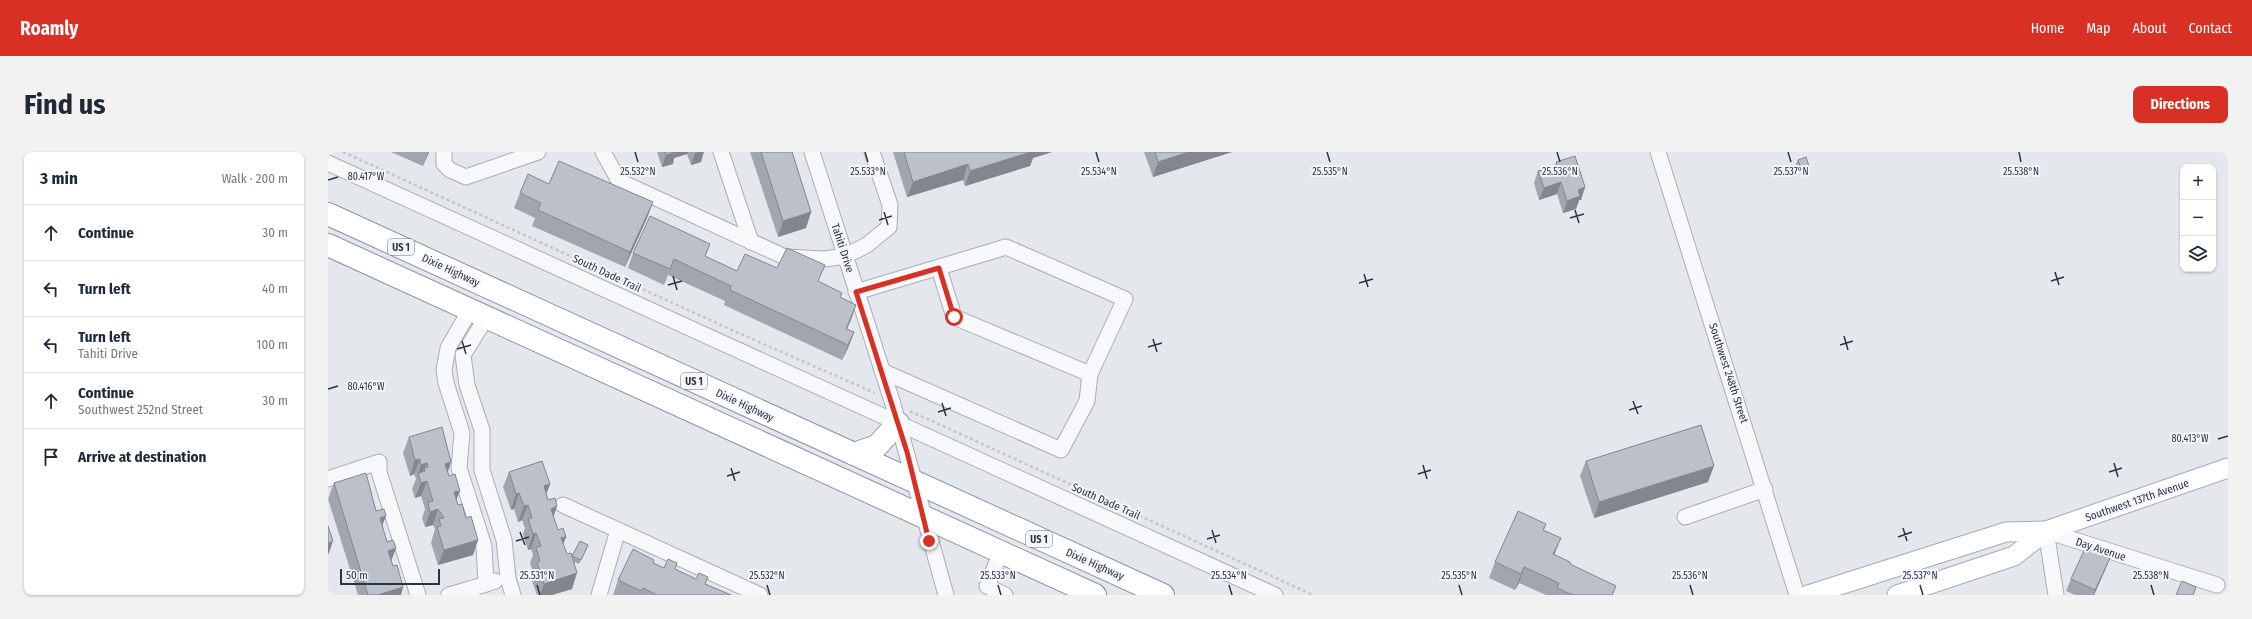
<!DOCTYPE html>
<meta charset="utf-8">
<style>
:root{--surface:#fff;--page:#f2f2f3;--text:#1f2937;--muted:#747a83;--line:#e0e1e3;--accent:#d93025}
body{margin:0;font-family:"Fira Sans Condensed",sans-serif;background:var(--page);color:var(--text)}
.controls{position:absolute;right:12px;top:12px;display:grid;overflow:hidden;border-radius:8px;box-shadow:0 1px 3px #0004}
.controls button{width:36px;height:36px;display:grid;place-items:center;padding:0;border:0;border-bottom:1px solid var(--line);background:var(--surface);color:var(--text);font:20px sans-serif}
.scale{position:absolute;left:12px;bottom:10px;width:100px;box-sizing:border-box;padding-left:4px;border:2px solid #2b3445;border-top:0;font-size:11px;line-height:14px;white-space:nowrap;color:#2b3445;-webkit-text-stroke:3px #f4f6f9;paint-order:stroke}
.stop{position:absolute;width:12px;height:12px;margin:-9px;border:3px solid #d93025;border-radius:50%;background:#fff}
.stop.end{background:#d93025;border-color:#fff;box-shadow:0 1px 4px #0008}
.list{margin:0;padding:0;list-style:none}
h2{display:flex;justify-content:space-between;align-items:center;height:52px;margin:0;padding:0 16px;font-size:17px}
h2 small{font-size:13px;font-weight:400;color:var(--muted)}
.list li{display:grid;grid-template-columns:26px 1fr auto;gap:12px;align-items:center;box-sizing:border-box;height:56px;padding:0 16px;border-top:1px solid var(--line)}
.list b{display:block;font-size:15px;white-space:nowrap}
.list p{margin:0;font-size:13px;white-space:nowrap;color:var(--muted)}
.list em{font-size:13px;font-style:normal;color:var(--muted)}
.icon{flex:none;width:22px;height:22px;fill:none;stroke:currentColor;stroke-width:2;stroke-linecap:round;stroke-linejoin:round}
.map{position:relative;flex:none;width:1900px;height:443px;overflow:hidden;border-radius:8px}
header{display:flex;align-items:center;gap:24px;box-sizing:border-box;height:56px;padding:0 20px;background:var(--accent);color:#fff}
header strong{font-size:19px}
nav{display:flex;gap:22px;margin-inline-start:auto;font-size:14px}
.intro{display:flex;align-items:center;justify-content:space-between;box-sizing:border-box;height:96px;padding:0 24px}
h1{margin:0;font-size:28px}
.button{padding:10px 18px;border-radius:8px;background:var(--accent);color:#fff;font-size:14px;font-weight:700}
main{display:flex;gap:24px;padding:0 24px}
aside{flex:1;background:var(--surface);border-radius:8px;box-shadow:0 1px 3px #0004}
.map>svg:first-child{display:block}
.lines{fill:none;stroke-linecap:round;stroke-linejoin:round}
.minor-casing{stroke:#a9aeb7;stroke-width:17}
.major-casing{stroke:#a3abb8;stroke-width:21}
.highway-casing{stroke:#8b94a3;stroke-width:24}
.path{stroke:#c2c5cb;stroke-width:2.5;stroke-dasharray:3 3;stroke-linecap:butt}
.minor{stroke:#f7f8fa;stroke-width:15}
.major{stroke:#fff;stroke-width:19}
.highway{stroke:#fff;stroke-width:22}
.wall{fill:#a1a5ae}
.shaded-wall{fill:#83868d}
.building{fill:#bbc0ca;stroke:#83868d}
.route{stroke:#d93025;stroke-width:5}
.ticks{fill:none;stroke:#2b3445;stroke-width:1.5}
.labels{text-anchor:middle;stroke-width:4;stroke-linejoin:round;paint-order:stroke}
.shield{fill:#f4f6f9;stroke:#676e7b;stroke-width:1}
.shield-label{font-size:10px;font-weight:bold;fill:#2b3445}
.street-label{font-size:11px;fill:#2b3445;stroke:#f4f6f9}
.ticks-label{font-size:10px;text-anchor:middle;fill:#2b3445;stroke:#f4f6f9;stroke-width:4;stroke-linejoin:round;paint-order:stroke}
</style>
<header>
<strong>Roamly</strong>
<nav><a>Home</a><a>Map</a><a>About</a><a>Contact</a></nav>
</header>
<div class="intro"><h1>Find us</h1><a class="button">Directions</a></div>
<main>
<aside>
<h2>3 min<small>Walk · 200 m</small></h2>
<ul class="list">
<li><svg class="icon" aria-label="ahead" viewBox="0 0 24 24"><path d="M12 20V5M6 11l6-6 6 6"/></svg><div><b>Continue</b></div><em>30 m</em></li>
<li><svg class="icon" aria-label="left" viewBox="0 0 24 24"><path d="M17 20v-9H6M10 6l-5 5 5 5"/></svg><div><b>Turn left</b></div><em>40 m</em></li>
<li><svg class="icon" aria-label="left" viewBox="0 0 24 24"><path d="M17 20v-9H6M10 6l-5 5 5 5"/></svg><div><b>Turn left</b><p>Tahiti Drive</p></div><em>100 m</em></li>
<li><svg class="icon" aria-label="ahead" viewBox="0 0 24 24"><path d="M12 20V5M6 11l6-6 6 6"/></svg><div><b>Continue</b><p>Southwest 252nd Street</p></div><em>30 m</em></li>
<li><svg class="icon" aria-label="arrive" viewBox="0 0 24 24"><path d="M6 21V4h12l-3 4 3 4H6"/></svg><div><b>Arrive at destination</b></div></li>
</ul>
</aside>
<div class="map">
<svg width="1900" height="443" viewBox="0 0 1900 443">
<rect width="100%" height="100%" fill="#e4e7ec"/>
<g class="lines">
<g class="minor-casing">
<g id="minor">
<polyline points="116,0 116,12 122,18 138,25 210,0"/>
<polyline points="275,0 291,29 457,105 497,107 517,104 539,93 561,75 562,53 544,0"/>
<polyline points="393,0 423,90"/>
<polyline points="484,0 564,249 618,443"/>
<polyline points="1330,0 1469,443"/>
<polyline points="0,11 947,443"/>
<polyline points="528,140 678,95 797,147 762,222 626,165 611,116"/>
<polyline points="142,158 120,196 116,218 118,231 134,281 131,316 156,394 158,432"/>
<polyline points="158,166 135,203 139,233 154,278 154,318 176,388 180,426 185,443"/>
<polyline points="554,219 733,298 759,249 762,222"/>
<polyline points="0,327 51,310 51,320 90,443"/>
<polyline points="235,353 432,443"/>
<polyline points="1357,365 1437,337"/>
<polyline points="673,400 659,434 677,443"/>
<polyline points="121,443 142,437"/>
<polyline points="144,443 142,437 167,429"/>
<polyline points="271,443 290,378"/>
<polyline points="1728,443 1718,379 1889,433"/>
</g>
</g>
<g class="major-casing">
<g id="major">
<polyline points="1480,443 1678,380 1718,379"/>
<polyline points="1569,443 1686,404 1718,379 1900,316"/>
</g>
</g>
<g class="highway-casing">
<g id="highway">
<polyline points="0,62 835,443"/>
<polyline points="0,93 767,443"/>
<polyline points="526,302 549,294 570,271"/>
</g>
</g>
<g class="path">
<polyline points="15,0 406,179 547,241"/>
<polyline points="582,259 985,443"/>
</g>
<use href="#minor" class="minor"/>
<use href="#major" class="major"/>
<use href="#highway" class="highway"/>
</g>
<g class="wall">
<polygon points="63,0 101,0 95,14"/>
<polygon points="329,0 371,0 373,10 363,13 359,2 346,6 345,12 334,15"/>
<polygon points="422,0 464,0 483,60 478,76 450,85"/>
<polygon points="565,0 724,0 705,6 702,14 637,34 635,28 579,45"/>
<polygon points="816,0 904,0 825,25"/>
<polygon points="1470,8 1481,14 1480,19 1471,21 1468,12"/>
<polygon points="1228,10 1257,35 1253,48 1251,48 1248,57 1235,61 1229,42 1211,48 1206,31 1210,19 1227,14"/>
<polygon points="221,32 325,50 319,66 297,115 204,74 207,66 186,56 192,41"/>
<polygon points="305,101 378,105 409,119 449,116 490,130 513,146 528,153 519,177 526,180 520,196 514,208 396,153 397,149 340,123 336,133 300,116"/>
<polygon points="81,285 120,320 130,353 138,366 150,388 145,403 110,413 103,391 107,377 105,373 97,375 94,366 97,357 93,344 87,346 84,337 88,327 86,322 82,324 75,301"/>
<polygon points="1258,309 1380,330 1266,366 1252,324"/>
<polygon points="181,320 222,332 218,342 230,378 238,385 235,392 239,402 244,405 252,389 259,397 251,412 246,410 244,437 224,443 209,443 203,426 205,420 202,411 205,403 203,397 200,398 195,382 197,376 194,368 190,370 186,357 183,358 175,335"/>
<polygon points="6,331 48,359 58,364 54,373 59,390 68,396 63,409 73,443 30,443 0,347"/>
<polygon points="1218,372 1216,378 1227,403 1242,413 1288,434 1285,443 1218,443 1191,431 1187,438 1161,426 1167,410"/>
<polygon points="325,411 336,416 349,411 347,417 378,432 403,443 285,443 290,428"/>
<polygon points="1778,416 1766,443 1747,443 1738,439 1743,427"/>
</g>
<g class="shaded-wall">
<polygon points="100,0 101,0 95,14"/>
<polygon points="346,0 360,0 359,2 346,6 345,12 334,15 338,3"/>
<polygon points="371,0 376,0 373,10 363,13 367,1"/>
<polygon points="703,0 724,0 705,6 702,14 637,34 642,19"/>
<polygon points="861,0 904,0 825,25 830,10"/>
<polygon points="640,12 635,28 579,45 585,30"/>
<polygon points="1481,14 1480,19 1471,21 1473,17"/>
<polygon points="1233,30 1229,42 1211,48 1216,36"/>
<polygon points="1257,35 1253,48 1251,48 1248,57 1235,61 1239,49 1250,38"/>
<polygon points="325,50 319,66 297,115 302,100"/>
<polygon points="483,60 478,76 450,85 455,69"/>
<polygon points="528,153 523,168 513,189"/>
<polygon points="526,180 520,196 514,208 520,193"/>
<polygon points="92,307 86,322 82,324 87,308"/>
<polygon points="123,310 118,326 117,312"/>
<polygon points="99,311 96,318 96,316 92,327 90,322 93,313"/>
<polygon points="1386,314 1380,330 1266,366 1271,350"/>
<polygon points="99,329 93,344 87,346 93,331"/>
<polygon points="222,332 216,348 216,334"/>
<polygon points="132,339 126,354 126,340"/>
<polygon points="191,341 186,357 183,358 188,342"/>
<polygon points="200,353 194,368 190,370 196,354"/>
<polygon points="229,354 224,370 223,357"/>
<polygon points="110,357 105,373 97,375 102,360"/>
<polygon points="58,364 52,379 52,366"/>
<polygon points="208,381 203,397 200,398 205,382"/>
<polygon points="238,385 232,400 233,386"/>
<polygon points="1233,386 1227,401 1220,418 1225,402"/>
<polygon points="150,388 145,403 110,413 116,398"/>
<polygon points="5,389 1,401 0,402 0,391"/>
<polygon points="68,396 62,412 60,399"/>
<polygon points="1783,404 1778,416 1766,443 1765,443"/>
<polygon points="1196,415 1191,431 1187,438 1193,422"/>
<polygon points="249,421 244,437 224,443 212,443 216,432"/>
<polygon points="75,435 73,443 50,443"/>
</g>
<g class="building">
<polygon points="337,0 348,0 338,3"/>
<polygon points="433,0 464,0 483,60 455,69"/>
<polygon points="576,0 703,0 642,19 640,12 585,30"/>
<polygon points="827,0 861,0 830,10"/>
<polygon points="1247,4 1257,35 1250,38 1252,44 1239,49 1233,30 1216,36 1210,19 1229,13 1228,10"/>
<polygon points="1478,5 1481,14 1473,17 1470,8"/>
<polygon points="231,9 325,50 302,100 210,58 213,51 192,41 200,22 221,32"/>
<polygon points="322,64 382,92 377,104 409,119 417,102 449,116 459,96 497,113 490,129 514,141 512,145 528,153 518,177 526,180 520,193 402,138 403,134 346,107 342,117 305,101"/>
<polygon points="1373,273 1386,314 1271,350 1258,309"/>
<polygon points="114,275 123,310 117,312 121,324 127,322 132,339 126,340 130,353 134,352 138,366 143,364 150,388 116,398 109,375 113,374 111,367 116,366 110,357 102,360 100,350 105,349 99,329 93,331 90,321 97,319 96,316 100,315 99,311 93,313 92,307 87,308 81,285"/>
<polygon points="214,309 222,332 216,334 220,348 227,346 229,354 223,357 230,378 235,376 238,385 233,386 239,402 243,401 249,421 216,432 209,410 212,409 208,395 213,394 208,381 205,382 200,367 204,366 200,353 196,354 191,341 188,342 181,320"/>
<polygon points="38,321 48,359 56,357 58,364 52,366 59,390 65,388 68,396 60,399 65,414 69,413 75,435 50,443 40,443 6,331"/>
<polygon points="1190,359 1218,372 1215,378 1233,386 1225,402 1242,410 1242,412 1288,434 1284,443 1245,443 1229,436 1231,431 1196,415 1193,422 1167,410"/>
<polygon points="0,374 5,389 0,391"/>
<polygon points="252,389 260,393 253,408 244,404"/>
<polygon points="1759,392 1783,404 1767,438 1743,427"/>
<polygon points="305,397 326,408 325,411 336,416 340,407 349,411 347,417 368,427 371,421 380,425 377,432 403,443 329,443 315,436 313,439 290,428"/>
<polygon points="1854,429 1868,435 1865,443 1848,443"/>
</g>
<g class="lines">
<polyline class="route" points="601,389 579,300 528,140 611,116 626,165"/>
</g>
<path class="ticks" d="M307,0L310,10M537,0L540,10M768,0L771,10M999,0L1002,10M1229,0L1232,10M1460,0L1463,10M1691,0L1693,10M0,28L10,25M1247,58L1251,71M556,60L560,73M1242,66L1256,62M551,68L564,64M1727,120L1731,133M1036,122L1040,135M345,124L349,138M1723,129L1736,125M1031,131L1045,127M340,133L354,129M1516,184L1520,198M825,187L829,200M134,189L138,202M1512,193L1525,189M820,195L834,191M129,197L143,193M0,237L10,234M1305,249L1310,262M614,251L618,264M1301,258L1314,254M610,260L623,256M1890,287L1900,284M1786,311L1790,325M1095,313L1099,327M403,316L407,329M1781,320L1794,316M1090,322L1103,318M399,324L412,320M1575,376L1579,389M884,378L888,391M192,380L197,393M1570,385L1584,380M879,387L892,383M188,389L201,385M209,433L212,443M439,433L442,443M670,433L673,443M901,433L904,443M1131,433L1134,443M1362,433L1365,443M1592,433L1595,443M1823,433L1826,443"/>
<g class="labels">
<g class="shield">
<rect x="60" y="87" width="26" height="16" rx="3"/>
<rect x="353" y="221" width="26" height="16" rx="3"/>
<rect x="698" y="379" width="26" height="16" rx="3"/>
</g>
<g class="shield-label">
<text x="73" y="99">US 1</text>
<text x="366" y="233">US 1</text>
<text x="711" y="391">US 1</text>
</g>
<g class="street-label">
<text transform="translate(515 96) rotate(72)" y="4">Tahiti Drive</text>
<text transform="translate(123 118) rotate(25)" y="4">Dixie Highway</text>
<text transform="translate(279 121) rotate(25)" y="4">South Dade Trail</text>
<text transform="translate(1401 221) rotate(72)" y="4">Southwest 248th Street</text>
<text transform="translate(417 253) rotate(25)" y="4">Dixie Highway</text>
<text transform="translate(1809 348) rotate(-19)" y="4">Southwest 137th Avenue</text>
<text transform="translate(778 349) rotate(24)" y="4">South Dade Trail</text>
<text transform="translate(1773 397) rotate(18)" y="4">Day Avenue</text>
<text transform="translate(767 412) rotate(24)" y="4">Dixie Highway</text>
</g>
</g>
<g class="ticks-label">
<text x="310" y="23">25.532°N</text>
<text x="540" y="23">25.533°N</text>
<text x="771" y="23">25.534°N</text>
<text x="1002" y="23">25.535°N</text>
<text x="1232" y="23">25.536°N</text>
<text x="1463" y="23">25.537°N</text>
<text x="1693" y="23">25.538°N</text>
<text x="38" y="28">80.417°W</text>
<text x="38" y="238">80.416°W</text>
<text x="1862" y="290">80.413°W</text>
<text x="209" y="427">25.531°N</text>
<text x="439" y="427">25.532°N</text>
<text x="670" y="427">25.533°N</text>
<text x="901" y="427">25.534°N</text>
<text x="1131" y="427">25.535°N</text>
<text x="1362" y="427">25.536°N</text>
<text x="1592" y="427">25.537°N</text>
<text x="1823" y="427">25.538°N</text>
</g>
</svg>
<div class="controls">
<button>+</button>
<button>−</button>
<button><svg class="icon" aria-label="layers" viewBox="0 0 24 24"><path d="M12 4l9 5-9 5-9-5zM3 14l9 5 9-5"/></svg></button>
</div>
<div class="scale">50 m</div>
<div class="stop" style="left:626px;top:165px"></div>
<div class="stop end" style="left:601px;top:389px"></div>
</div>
</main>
